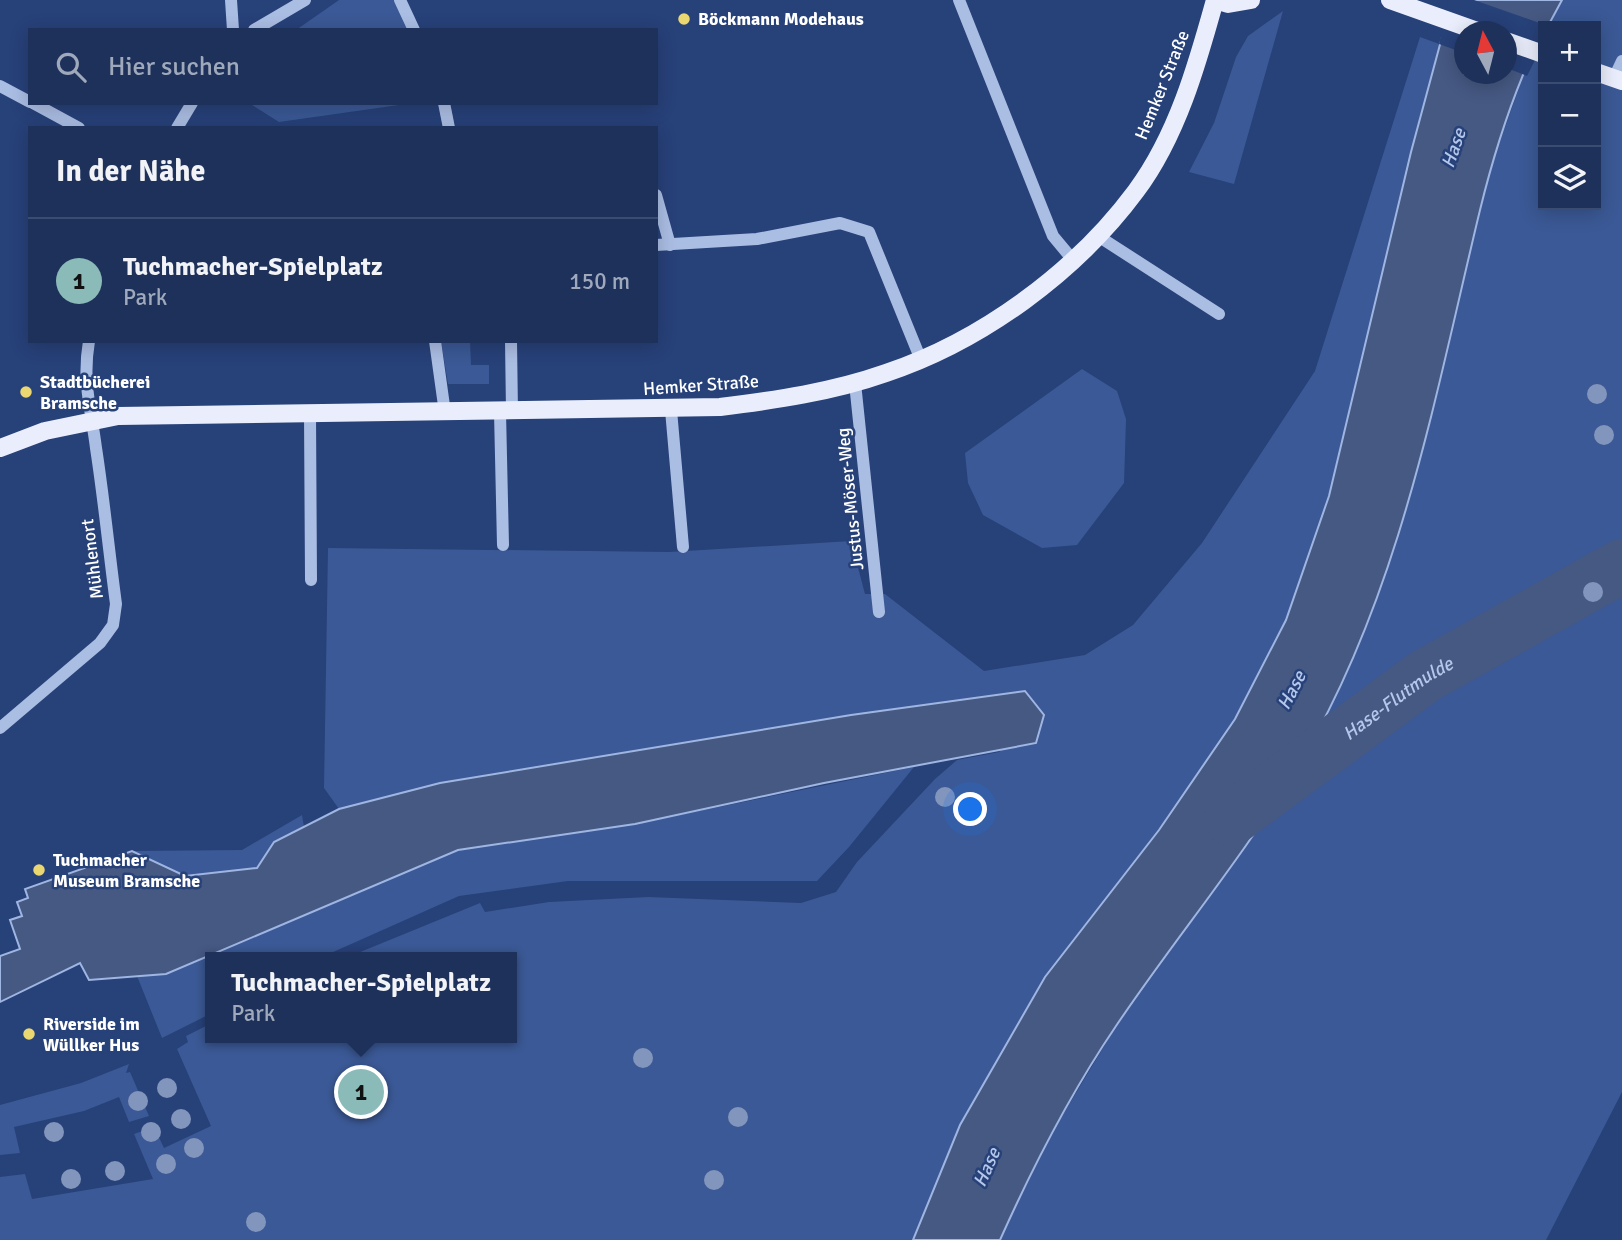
<!DOCTYPE html>
<html lang="de">
<meta charset="utf-8">
<style>
:root{--surface:#1d315b;--page:#2a3d64;--text:#f1f3f6;--muted:#a0a9bb;--line:#3b4c71;--accent:#8bbbb9}
body{margin:0;font-family:Signika,sans-serif;background:var(--page);color:var(--text)}
.controls{position:absolute;right:21px;top:21px;display:grid;overflow:hidden;border-radius:0px;box-shadow:0 4px 18px #0003}
.controls button{width:63px;height:63px;display:grid;place-items:center;padding:0;border:0;border-bottom:2px solid var(--line);background:var(--surface);color:var(--text);font:35px sans-serif}
.compass{position:absolute;left:1454px;top:21px;width:63px;height:63px;border-radius:50%;background:var(--surface);box-shadow:0 4px 18px #0003;rotate:353deg}
.you{position:absolute;left:971px;top:810px;width:24px;height:24px;margin:-18px;border:5px solid #fff;border-radius:50%;background:#1a73e8;box-shadow:0 0 0 10px #1a73e833}
.badge{display:grid;place-items:center;width:46px;height:46px;border-radius:50%;background:var(--accent);color:#111;font-size:23px;font-weight:700}
.pin{position:absolute;translate:-50% -50%;border:4px solid #fff;box-shadow:0 2px 7px #0006}
.popup{position:absolute;left:205px;top:952px;width:312px;height:91px;box-sizing:border-box;display:grid;place-content:center;border-radius:0px;background:var(--surface);filter:drop-shadow(0 2px 5px #0005);font-size:23px;white-space:nowrap;color:var(--muted)}
.popup b{font-size:26px;color:var(--text)}
.popup::after{content:'';position:absolute;left:50%;top:100%;margin-left:-14px;border:14px solid transparent;border-top-color:var(--surface)}
.list{margin:0;padding:0;list-style:none}
h2{display:flex;justify-content:space-between;align-items:center;height:91px;margin:0;padding:0 28px;font-size:30px}
h2 small{font-size:23px;font-weight:400;color:var(--muted)}
.list li{display:grid;grid-template-columns:46px 1fr auto;gap:21px;align-items:center;box-sizing:border-box;height:126px;padding:0 28px;border-top:2px solid var(--line)}
.list b{display:block;font-size:26px;white-space:nowrap}
.list p{margin:0;font-size:23px;white-space:nowrap;color:var(--muted)}
.list em{font-size:23px;font-style:normal;color:var(--muted)}
.icon{flex:none;width:38px;height:38px;fill:none;stroke:currentColor;stroke-width:2;stroke-linecap:round;stroke-linejoin:round}
.map{position:relative;flex:none;width:1622px;height:1240px;overflow:hidden}
.search{position:absolute;background:var(--surface);box-shadow:0 4px 18px #0003;left:28px;top:28px;width:630px;height:77px;display:flex;align-items:center;gap:18px;box-sizing:border-box;padding:0 24px;border-radius:0px;color:var(--muted);font-size:26px}
.panel{position:absolute;background:var(--surface);box-shadow:0 4px 18px #0003;left:28px;top:126px;width:630px;height:217px;border-radius:0px}
.map>svg:first-child{display:block}
.green{fill:#3b5996}
.water{fill:#465983;stroke:#9fb6e3;stroke-width:2;fill-rule:evenodd}
.pier{fill:#274179}
.lines{fill:none;stroke-linecap:round;stroke-linejoin:round}
.river{stroke:#465983;stroke-width:54}
.minor{stroke:#aabde3;stroke-width:12}
.major{stroke:#eaeefc;stroke-width:18}
.tree{fill:#8295bc}
.poi-dot{fill:#ebd771;stroke:#274179;stroke-width:2.5}
.labels{text-anchor:middle;stroke-width:5;stroke-linejoin:round;paint-order:stroke}
.poi-label{font-size:18px;font-weight:bold;fill:#fff;stroke:#274179;text-anchor:start}
.street-label{font-size:18px;fill:#fff;stroke:#274179}
.water-label{font-size:19px;font-style:italic;fill:#b5c7eb;stroke:#274179}
</style>
<div class="map">
<svg width="1622" height="1240" viewBox="0 0 1622 1240">
<rect width="100%" height="100%" fill="#274179"/>
<g class="green">
<polygon points="339,0 397,0 411,30 296,30"/>
<polygon points="1562,0 1622,0 1622,1092 1546,1240 1000,1240 1035,1161 1115,1028 1218,885 1302,760 1354,654 1403,519 1489,172 1524,74 1543,36 1543,205 1596,205 1596,26 1548,26"/>
<polygon points="1283,11 1234,184 1189,172 1214,123 1236,57 1248,36"/>
<polygon points="1420,37 1442,45 1411,152 1329,496 1286,620 1235,719 1159,830 1045,977 960,1125 913,1240 0,1240 0,1177 25,1174 32,1199 153,1179 134,1134 154,1127 164,1148 211,1126 177,1049 188,1042 186,1036 210,1024 210,1038 512,1038 512,957 348,957 480,903 485,912 549,902 648,897 801,903 836,892 857,862 935,779 957,760 999,752 1044,715 1025,691 851,715 440,783 339,809 324,788 328,548 669,552 851,541 865,594 885,594 984,671 1085,655 1133,625 1202,543 1315,371"/>
<polygon points="249,103 413,103 279,122"/>
<polygon points="441,341 470,341 471,365 489,365 489,384 448,384"/>
<polygon points="1082,369 1117,391 1126,419 1124,483 1077,545 1042,548 983,515 968,483 965,453"/>
<polygon points="914,767 849,847 817,881 568,881 459,896 322,957 210,957 210,1014 162,1038 137,976 166,974 458,850 635,824"/>
<polygon points="302,815 304,827 274,842 257,868 185,876 132,851 242,850"/>
<polygon points="129,1064 126,1073 130,1072 149,1116 129,1122 119,1097 84,1111 14,1127 20,1153 0,1155 0,1105 81,1083"/>
</g>
<g class="water">
<path d="M1452,0H1562L1548,26H1543C1543,44 1530,59 1523,75C1505,119 1491,165 1480,210C1435,396 1400,594 1301,761C1246,854 1176,937 1116,1026C1070,1094 1033,1166 1000,1240H913L960,1125L1045,977L1159,830L1235,719L1286,620L1329,496L1411,152ZM1464,32H1506V74H1464Z"/>
<polygon points="1025,691 1044,715 1036,743 824,783 635,824 458,850 166,974 89,980 80,963 0,1002 0,956 20,949 10,920 22,916 17,902 28,898 25,889 132,851 185,876 257,868 274,842 339,809 440,783 851,715"/>
</g>
<polygon class="pier" points="1448,0 1474,0 1548,26 1543,26 1543,44 1527,76 1507,68 1506,32 1464,32 1464,53 1439,44"/>
<g class="lines">
<path class="river" id="s1" d="M1231,819L1425,676L1622,566"/>
<g class="minor">
<polyline points="231,0 233,30"/>
<polyline points="400,0 414,30"/>
<polyline points="959,0 1053,236 1073,260"/>
<polyline points="254,30 305,0"/>
<polyline points="1614,78 1622,61"/>
<polyline points="0,86 30,102"/>
<polyline points="33,103 79,128"/>
<polyline points="444,103 449,128"/>
<polyline points="177,128 192,103"/>
<polyline points="656,195 670,245"/>
<polyline points="1098,236 1219,314"/>
<polyline points="656,245 757,239 840,223 869,232 921,360"/>
<polyline points="435,341 445,413"/>
<polyline points="511,341 512,412"/>
<polyline points="855,383 879,612"/>
<polyline points="671,410 683,547"/>
<polyline points="500,412 503,545"/>
<polyline points="310,414 311,580"/>
<path d="M0,728L100,643L113,625L116,604C109,552 104,500 96,448C91,408 82,383 89,341"/>
</g>
<g class="major">
<polyline points="1215,0 1228,4 1251,0"/>
<polyline points="1390,0 1480,32"/>
<polyline points="1506,41 1543,54"/>
<polyline points="1596,72 1622,81"/>
<path d="M0,448L45,431L118,416L720,407C776,400 832,392 886,373C982,341 1076,272 1136,191C1177,136 1197,65 1215,0"/>
</g>
</g>
<g class="tree">
<circle cx="1597" cy="394" r="10"/>
<circle cx="1604" cy="435" r="10"/>
<circle cx="1593" cy="592" r="10"/>
<circle cx="945" cy="797" r="10"/>
<circle cx="643" cy="1058" r="10"/>
<circle cx="167" cy="1088" r="10"/>
<circle cx="138" cy="1101" r="10"/>
<circle cx="738" cy="1117" r="10"/>
<circle cx="181" cy="1119" r="10"/>
<circle cx="54" cy="1132" r="10"/>
<circle cx="151" cy="1132" r="10"/>
<circle cx="194" cy="1148" r="10"/>
<circle cx="166" cy="1164" r="10"/>
<circle cx="115" cy="1171" r="10"/>
<circle cx="71" cy="1179" r="10"/>
<circle cx="714" cy="1180" r="10"/>
<circle cx="256" cy="1222" r="10"/>
</g>
<g class="poi-dot">
<circle cx="684" cy="19" r="7"/>
<circle cx="26" cy="392" r="7"/>
<circle cx="39" cy="870" r="7"/>
<circle cx="29" cy="1034" r="7"/>
</g>
<g class="labels">
<g class="poi-label">
<text x="698" y="25">Böckmann Modehaus</text>
<text x="40" y="388">Stadtbücherei<tspan x="40" dy="21">Bramsche</tspan></text>
<text x="53" y="866">Tuchmacher<tspan x="53" dy="21">Museum Bramsche</tspan></text>
<text x="43" y="1030">Riverside im<tspan x="43" dy="21">Wüllker Hus</tspan></text>
</g>
<g class="street-label">
<text transform="translate(1162 85) rotate(-68)" y="6">Hemker Straße</text>
<text transform="translate(701 385) rotate(-4)" y="6">Hemker Straße</text>
<text transform="translate(850 499) rotate(-96)" y="6">Justus-Möser-Weg</text>
<text transform="translate(92 559) rotate(-97)" y="6">Mühlenort</text>
</g>
<g class="water-label">
<text transform="translate(1453 148) rotate(-71)" y="7">Hase</text>
<text transform="translate(1291 690) rotate(-63)" y="7">Hase</text>
<text dy="7" stroke="none"><textPath href="#s1" startOffset="206">Hase-Flutmulde</textPath></text>
<text transform="translate(986 1167) rotate(-66)" y="7">Hase</text>
</g>
</g>
</svg>
<div class="controls">
<button>+</button>
<button>−</button>
<button><svg class="icon" aria-label="layers" viewBox="0 0 24 24"><path d="M12 4l9 5-9 5-9-5zM3 14l9 5 9-5"/></svg></button>
</div>
<svg class="compass" viewBox="-18 -18 36 36"><path d="M0-13l5 13h-10z" fill="#e53935"/><path d="M0 13l5-13h-10z" fill="#a0a9bb"/></svg>
<div class="you"></div>
<div class="pin badge" style="left:361px;top:1092px">1</div>
<div class="popup"><b>Tuchmacher-Spielplatz</b>Park</div>
<div class="search"><svg class="icon" aria-label="search" viewBox="0 0 24 24"><circle cx="10" cy="10" r="6"/><path d="M15 15l6 6"/></svg>Hier suchen</div>
<section class="panel">
<h2>In der Nähe<small></small></h2>
<ul class="list">
<li><span class="badge">1</span><div><b>Tuchmacher-Spielplatz</b><p>Park</p></div><em>150 m</em></li>
</ul>
</section>
</div>
